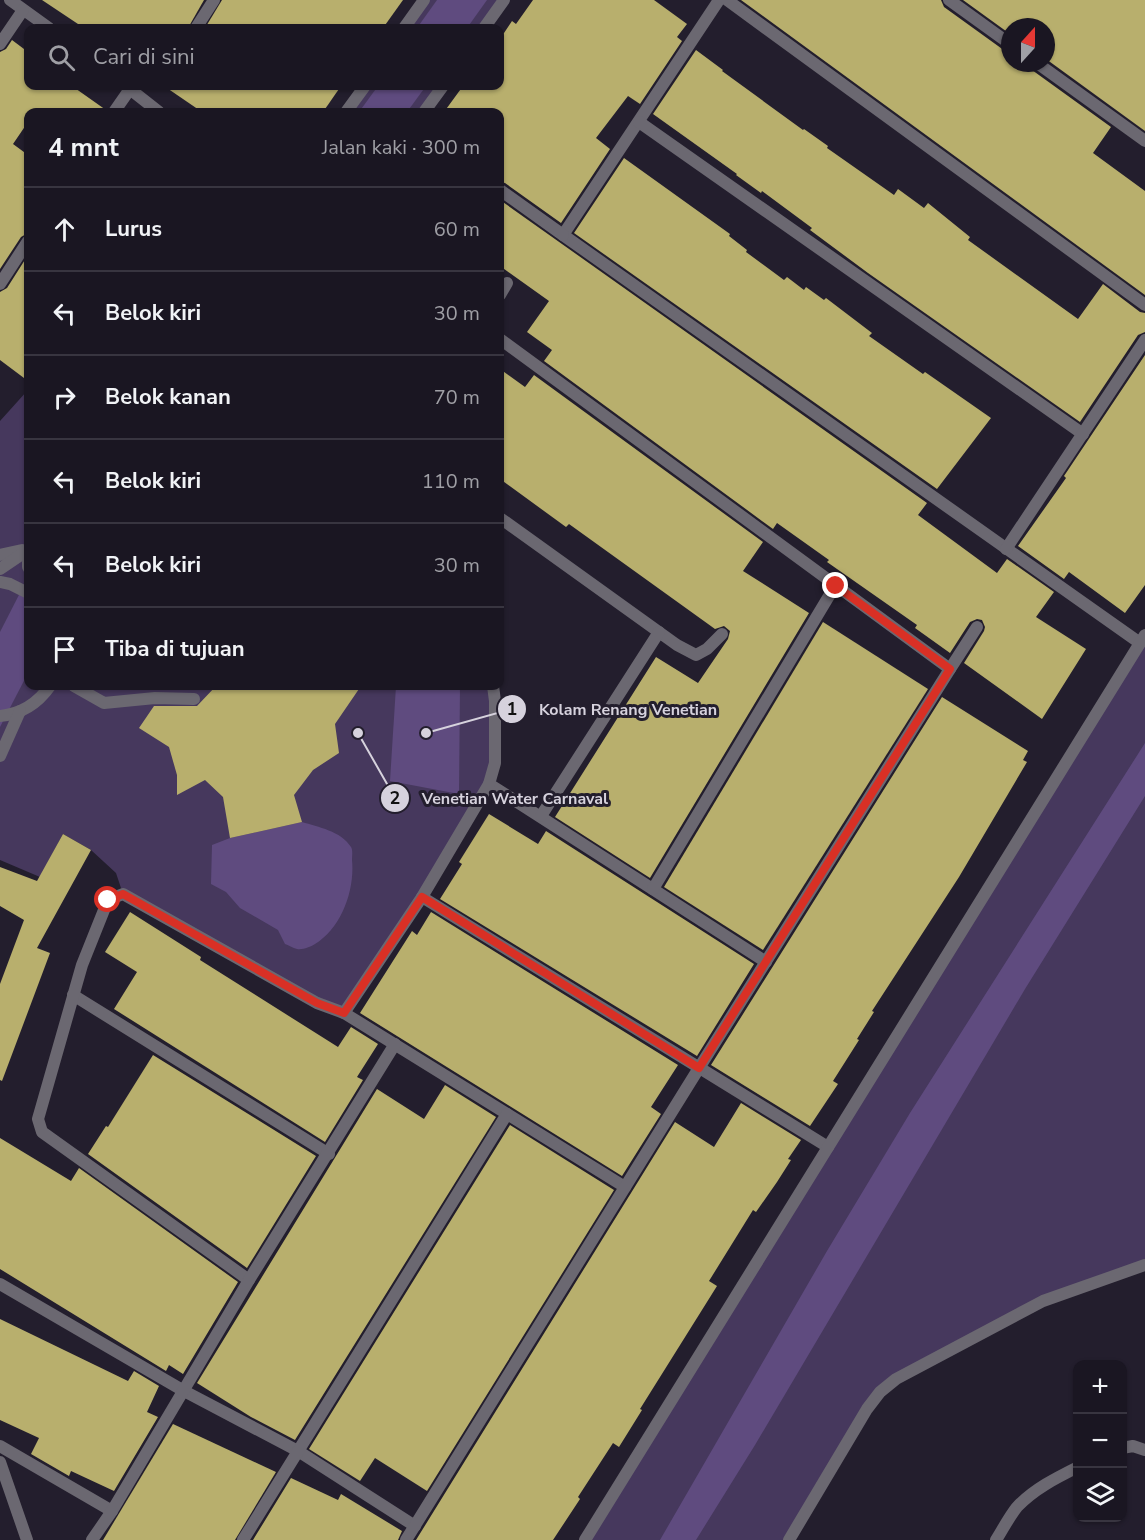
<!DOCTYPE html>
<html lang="id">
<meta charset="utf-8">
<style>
:root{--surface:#1a1622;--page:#27232f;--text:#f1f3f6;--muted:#9f9fa5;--line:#383540}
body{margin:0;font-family:"Nunito Sans",sans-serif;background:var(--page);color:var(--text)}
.controls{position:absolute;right:18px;bottom:18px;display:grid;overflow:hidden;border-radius:12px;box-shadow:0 2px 4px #0004}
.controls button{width:54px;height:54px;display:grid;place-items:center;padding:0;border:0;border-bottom:2px solid var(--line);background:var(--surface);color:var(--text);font:30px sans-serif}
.compass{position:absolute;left:1001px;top:18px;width:54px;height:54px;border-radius:50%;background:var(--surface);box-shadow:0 2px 4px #0004;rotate:21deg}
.stop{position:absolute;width:18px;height:18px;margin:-14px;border:4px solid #d93025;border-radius:50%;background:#fff}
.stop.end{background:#d93025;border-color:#fff;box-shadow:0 2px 6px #0008}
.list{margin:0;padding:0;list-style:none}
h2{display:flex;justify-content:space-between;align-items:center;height:78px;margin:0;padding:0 24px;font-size:26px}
h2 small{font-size:20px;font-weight:400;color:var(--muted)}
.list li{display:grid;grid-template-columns:39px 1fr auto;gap:18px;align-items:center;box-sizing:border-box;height:84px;padding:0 24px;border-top:2px solid var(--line)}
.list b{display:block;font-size:22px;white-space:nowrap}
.list em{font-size:20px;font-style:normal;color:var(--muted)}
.icon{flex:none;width:33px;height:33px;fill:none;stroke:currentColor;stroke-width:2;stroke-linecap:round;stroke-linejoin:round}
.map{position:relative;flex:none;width:1145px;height:1540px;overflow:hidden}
.search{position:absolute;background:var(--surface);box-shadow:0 2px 4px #0004;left:24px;top:24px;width:480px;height:66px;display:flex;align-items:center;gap:15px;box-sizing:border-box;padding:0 21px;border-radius:12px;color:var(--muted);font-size:22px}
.panel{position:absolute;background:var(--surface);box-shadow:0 2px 4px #0004;left:24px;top:108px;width:480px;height:582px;border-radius:12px}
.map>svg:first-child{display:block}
.green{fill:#46385d}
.water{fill:#5f4b7f}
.building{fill:#b8af6d}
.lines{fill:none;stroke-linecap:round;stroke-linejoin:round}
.service{stroke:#6b6871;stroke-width:12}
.minor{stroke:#6b6871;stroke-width:12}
.route{stroke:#d93025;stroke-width:8}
.leader{fill:none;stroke:#d6d2dd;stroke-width:2}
.callout-dot{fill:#d6d2dd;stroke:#231e2d;stroke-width:2}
.mark-label{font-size:18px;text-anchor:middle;font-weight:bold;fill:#111}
.callout-label{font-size:16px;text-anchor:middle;font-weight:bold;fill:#d6d2dd;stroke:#231e2d;stroke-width:6;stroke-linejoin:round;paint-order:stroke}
</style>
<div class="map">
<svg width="1145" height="1540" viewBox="0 0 1145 1540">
<rect width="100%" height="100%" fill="#231e2d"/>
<g class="green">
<polygon points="424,0 504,0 484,28 404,28"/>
<polygon points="365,86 443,86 424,112 346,112"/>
<polygon points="27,391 28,686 493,686 489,784 344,1013 123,894 116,873 91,850 63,834 40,877 0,860 0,421"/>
<polygon points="1145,635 1145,1265 1043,1301 880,1392 789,1540 585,1540"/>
</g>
<g class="water">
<polygon points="437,0 487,0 467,28 417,28"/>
<polygon points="378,86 426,86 407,112 359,112"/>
<polygon points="28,581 28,673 0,727 0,632 22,589"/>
<polygon points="396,686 460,686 459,794 390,781"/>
<polygon points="1145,743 1145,796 1025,989 755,1445 696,1540 660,1540 827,1251 910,1113"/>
<path d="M302,822C318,827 341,831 351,847C353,850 352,856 352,860C355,891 341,928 315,944C310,947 303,950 297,949C293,948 288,945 285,944L278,930L240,908L226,892L211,884L212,845L230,838Z"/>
</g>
<g class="building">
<polygon points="42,0 204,0 188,28 84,28"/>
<polygon points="222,0 403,0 383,28 205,28"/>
<polygon points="533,0 654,0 687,24 677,37 682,41 640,104 628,96 596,138 610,149 561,223 505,183 500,182 500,112 444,112 463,86 500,86 500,39 512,21 516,24"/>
<polygon points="741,0 941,0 944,7 1005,51 1010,52 1010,63 1029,63 1032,70 1111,127 1093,153 1145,191 1145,295"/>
<polygon points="963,0 1145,0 1145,131 1046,59 1046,27 1010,27 1010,34"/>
<polygon points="12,40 28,52 28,86 72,86 106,110 106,112 28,112 28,122 13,144 28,155 28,233 21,237 0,269 0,52 6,49"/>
<polygon points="696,50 723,70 722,71 803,130 804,129 828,146 827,148 894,195 898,189 924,208 928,203 970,237 968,240 1078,319 1103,284 1140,312 1145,313 1145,332 1138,335 1080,422 868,273 810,230 812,228 762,191 761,193 736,175 737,174 653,114"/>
<polygon points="164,86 341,86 323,112 202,112"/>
<polygon points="624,158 730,234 729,236 747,250 746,252 784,280 787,277 804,290 806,287 824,300 826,298 872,333 869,336 923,374 925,372 991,418 937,489 574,233"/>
<polygon points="500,200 927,503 918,515 997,573 1007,559 1054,592 1036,617 1086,649 1042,719 964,663 984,631 985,627 982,620 977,619 970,622 950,653 915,628 917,625 827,562 829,560 777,523 773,529 544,361 552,350 527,332 549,301 500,266"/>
<polygon points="28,255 28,381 0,360 0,292 7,288"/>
<polygon points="1145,355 1145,585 1125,613 1069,572 1064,579 1018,546 1066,478 1064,476"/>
<polygon points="500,369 525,387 534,375 763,542 743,571 809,613 650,878 555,817 656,657 698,683 728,639 730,631 724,626 715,629 569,524 566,527 500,479"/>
<polygon points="823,622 928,689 763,950 664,887"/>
<polygon points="216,686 361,686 335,724 339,753 313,770 294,795 302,822 230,838 223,797 205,780 177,795 177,775 169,747 139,728 154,706 197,706"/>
<polygon points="942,697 1028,751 1023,760 1027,762 959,877 872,1011 874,1012 857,1039 859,1040 833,1081 838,1084 810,1126 711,1065"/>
<polygon points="489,814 538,844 546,831 754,964 697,1056 440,899 462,864 459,862"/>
<polygon points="63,834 91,850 37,948 50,953 2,1081 0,1080 0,984 24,920 0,906 0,867 37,881"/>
<polygon points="130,912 201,957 200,960 338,1047 351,1027 378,1044 357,1077 363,1080 325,1142 114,1009 137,972 105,952"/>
<polygon points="431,912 678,1065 651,1107 661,1114 622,1176 360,1013 412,931 417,935"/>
<polygon points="153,1055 316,1156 247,1268 88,1154 106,1126 108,1127"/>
<polygon points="445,1085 496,1117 295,1440 251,1417 197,1383 377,1089 424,1119"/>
<polygon points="741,1103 801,1140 788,1159 791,1160 777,1182 756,1212 753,1210 709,1281 717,1286 640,1409 642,1410 619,1447 613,1443 578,1497 580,1499 553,1540 416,1540 675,1122 714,1147"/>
<polygon points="510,1125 614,1190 427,1491 375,1458 360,1481 309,1449"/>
<polygon points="0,1138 71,1181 79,1168 238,1282 183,1374 169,1365 166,1371 0,1269"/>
<polygon points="0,1319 128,1381 134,1371 159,1386 147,1412 158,1417 114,1491 71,1471 69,1476 31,1454 39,1438 0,1420"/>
<polygon points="173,1424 276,1472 235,1540 103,1540"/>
<polygon points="291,1478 338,1500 341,1494 402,1531 398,1540 253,1540"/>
</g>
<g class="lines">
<polyline class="service" points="74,686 104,703 155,698 194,699"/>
<g class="minor">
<polyline points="10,0 49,28"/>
<polyline points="719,0 563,235 1140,643"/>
<polyline points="727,0 1145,305"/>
<polyline points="949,0 1010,44"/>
<polyline points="196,28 214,0"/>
<polyline points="404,28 424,0"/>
<polyline points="484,28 504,0"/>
<polyline points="0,44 23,10"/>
<polyline points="1037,63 1145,141"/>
<polyline points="126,86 159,112"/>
<polyline points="114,112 130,89"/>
<polyline points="346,112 365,86"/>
<polyline points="424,112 443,86"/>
<polyline points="639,122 1083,434"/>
<polyline points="500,190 563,235"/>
<polyline points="0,284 28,241"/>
<polyline points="500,295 507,283"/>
<polyline points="500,518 677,645 696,655 707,649 722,634"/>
<polyline points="1006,549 1145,340"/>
<polyline points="0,555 22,550"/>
<polyline points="28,562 28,567"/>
<polyline points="0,569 28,550"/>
<polyline points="0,582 10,584 28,593"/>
<polyline points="950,669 977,627"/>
<path d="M0,716C21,714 38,703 50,686"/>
<polyline points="0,756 20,711"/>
<polyline points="489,784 766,962"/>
<polyline points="541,816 659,632"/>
<polyline points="653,889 835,586"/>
<polyline points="422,897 828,1147"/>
<polyline points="73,995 329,1154"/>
<polyline points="344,1013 422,897 489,784 495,763 495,701 493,686"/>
<polyline points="249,1280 42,1132 38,1119 82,965 108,900 123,894 317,1003 344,1013 625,1187"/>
<polyline points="0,1284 184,1391 298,1451 415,1526"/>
<polyline points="0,1446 112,1511"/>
<polyline points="1122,1448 1133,1446 1145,1450"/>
<polyline points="0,1462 27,1540"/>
<polyline points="92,1540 112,1511 249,1280 395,1044"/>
<polyline points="243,1540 507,1114"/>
<polyline points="406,1540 699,1068 950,669 500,339"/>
<polyline points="585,1540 1145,635"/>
<polyline points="789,1540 867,1409 880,1392 896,1379 1043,1301 1145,1265"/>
<path d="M996,1540C1003,1529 1009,1517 1017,1507C1034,1489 1056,1478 1078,1467"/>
</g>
</g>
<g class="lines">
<polyline class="route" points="108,900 123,894 317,1003 344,1013 422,897 699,1068 950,669 836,586"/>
</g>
<path class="leader" d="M426 733L512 709M358 733L395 798"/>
<g class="callout-dot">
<circle cx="426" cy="733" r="6"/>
<circle cx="358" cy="733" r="6"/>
<circle cx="512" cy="709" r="15"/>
<circle cx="395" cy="798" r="15"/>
</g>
<g class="mark-label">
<text x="512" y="715">1</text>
<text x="395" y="804">2</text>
</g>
<g class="callout-label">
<text x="628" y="715">Kolam Renang Venetian</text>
<text x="515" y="804">Venetian Water Carnaval</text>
</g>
</svg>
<div class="controls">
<button>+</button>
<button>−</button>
<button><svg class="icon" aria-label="layers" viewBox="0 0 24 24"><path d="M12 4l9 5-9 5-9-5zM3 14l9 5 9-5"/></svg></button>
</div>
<svg class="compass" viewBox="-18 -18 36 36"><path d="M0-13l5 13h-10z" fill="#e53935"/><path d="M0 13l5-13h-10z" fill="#9f9fa5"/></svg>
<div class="stop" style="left:108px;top:900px"></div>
<div class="stop end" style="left:836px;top:586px"></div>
<div class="search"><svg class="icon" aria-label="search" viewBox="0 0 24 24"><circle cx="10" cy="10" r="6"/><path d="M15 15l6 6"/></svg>Cari di sini</div>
<section class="panel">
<h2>4 mnt<small>Jalan kaki · 300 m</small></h2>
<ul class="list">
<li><svg class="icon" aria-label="ahead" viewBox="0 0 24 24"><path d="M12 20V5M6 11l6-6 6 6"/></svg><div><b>Lurus</b></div><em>60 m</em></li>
<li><svg class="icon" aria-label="left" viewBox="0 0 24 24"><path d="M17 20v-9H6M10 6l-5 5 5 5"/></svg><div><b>Belok kiri</b></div><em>30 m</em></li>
<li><svg class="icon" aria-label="right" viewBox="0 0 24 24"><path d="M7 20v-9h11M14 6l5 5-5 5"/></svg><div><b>Belok kanan</b></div><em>70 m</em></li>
<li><svg class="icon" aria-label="left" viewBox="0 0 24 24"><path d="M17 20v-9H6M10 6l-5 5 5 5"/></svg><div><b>Belok kiri</b></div><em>110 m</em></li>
<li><svg class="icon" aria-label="left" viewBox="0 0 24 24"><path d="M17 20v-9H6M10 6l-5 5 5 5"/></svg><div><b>Belok kiri</b></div><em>30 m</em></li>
<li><svg class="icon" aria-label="arrive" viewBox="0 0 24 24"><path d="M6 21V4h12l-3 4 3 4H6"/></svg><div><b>Tiba di tujuan</b></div></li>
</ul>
</section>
</div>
